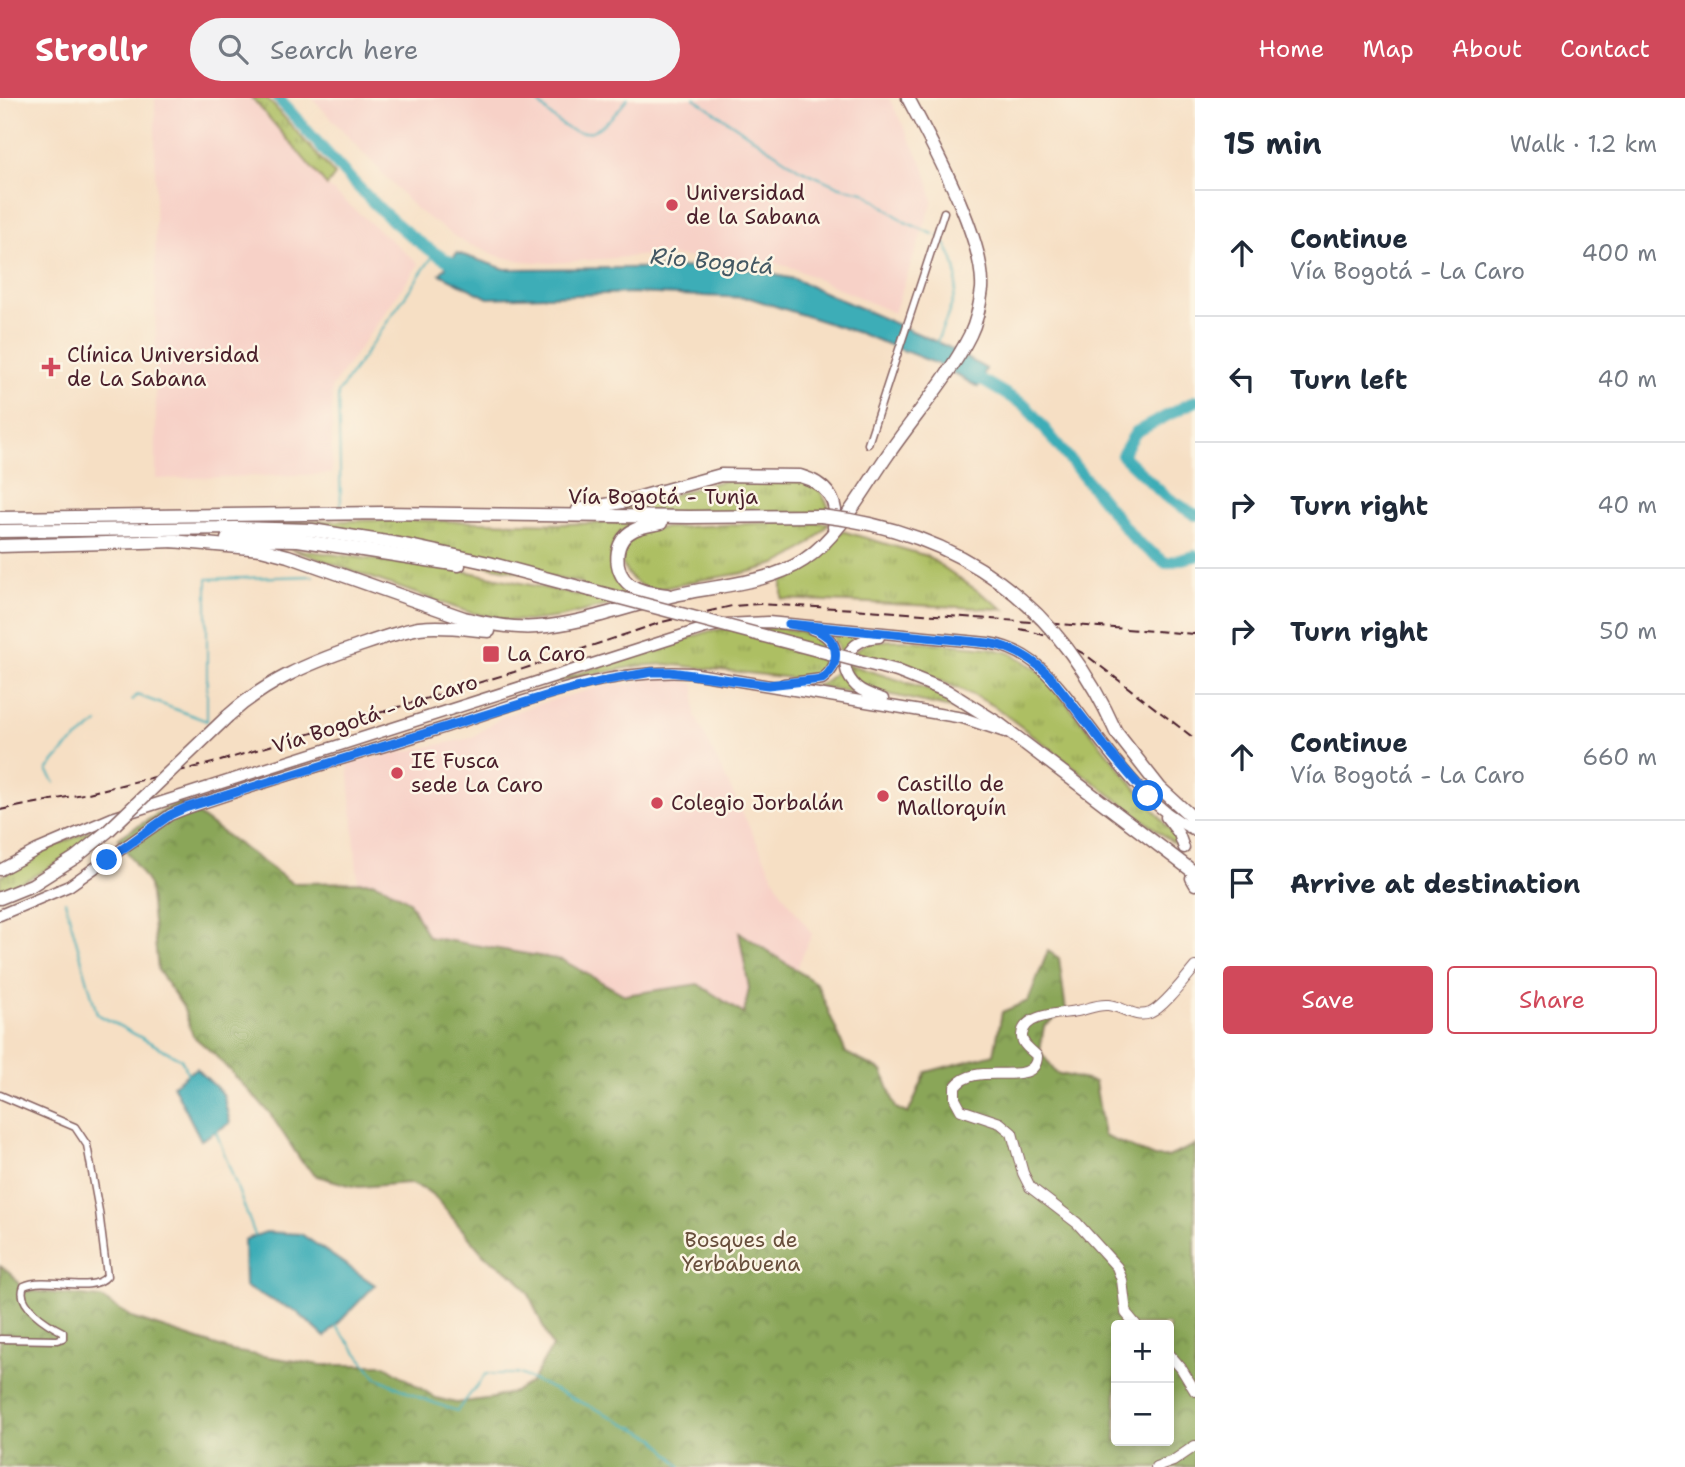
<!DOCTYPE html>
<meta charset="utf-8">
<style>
:root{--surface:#fff;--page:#f2f2f3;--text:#1f2937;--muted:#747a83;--line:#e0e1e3;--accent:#d1495b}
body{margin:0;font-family:"Shantell Sans",sans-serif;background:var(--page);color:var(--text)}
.controls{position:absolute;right:21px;bottom:21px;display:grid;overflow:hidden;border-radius:7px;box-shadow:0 4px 10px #0003}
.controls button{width:63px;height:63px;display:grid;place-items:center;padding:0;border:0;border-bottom:2px solid var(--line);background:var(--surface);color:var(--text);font:35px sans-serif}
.stop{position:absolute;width:21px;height:21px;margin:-16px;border:5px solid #1a73e8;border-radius:50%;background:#fff}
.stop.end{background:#1a73e8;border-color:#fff;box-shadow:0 2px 7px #0008}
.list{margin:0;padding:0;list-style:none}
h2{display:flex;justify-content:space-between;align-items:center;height:91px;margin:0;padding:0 28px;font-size:30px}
h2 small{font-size:23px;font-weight:400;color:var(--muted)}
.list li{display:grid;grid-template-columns:46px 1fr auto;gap:21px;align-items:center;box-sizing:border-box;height:126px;padding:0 28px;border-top:2px solid var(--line)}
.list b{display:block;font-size:26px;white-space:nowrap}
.list p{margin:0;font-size:23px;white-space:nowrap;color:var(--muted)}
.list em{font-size:23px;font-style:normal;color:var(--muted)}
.actions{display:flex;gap:14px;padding:21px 28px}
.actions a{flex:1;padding:16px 0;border:2px solid var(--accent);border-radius:7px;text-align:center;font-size:24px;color:var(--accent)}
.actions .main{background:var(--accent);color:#fff}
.icon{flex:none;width:38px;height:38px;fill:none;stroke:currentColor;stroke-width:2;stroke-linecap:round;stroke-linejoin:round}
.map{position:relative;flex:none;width:1195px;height:1369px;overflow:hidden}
header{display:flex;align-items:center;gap:42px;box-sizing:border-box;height:98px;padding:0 35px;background:var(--accent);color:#fff}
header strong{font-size:33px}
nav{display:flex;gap:38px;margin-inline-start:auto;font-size:24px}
.search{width:490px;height:63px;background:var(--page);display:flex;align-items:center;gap:18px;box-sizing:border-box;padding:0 24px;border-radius:38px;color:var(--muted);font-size:26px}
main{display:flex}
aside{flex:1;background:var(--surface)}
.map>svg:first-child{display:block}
.built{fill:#f7d1c7}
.grass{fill:url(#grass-tufts);stroke:#7c6f47;stroke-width:2}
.forest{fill:url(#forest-crowns);stroke:#6a6242;stroke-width:2;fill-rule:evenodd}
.water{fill:#3cadb7;stroke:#436671;stroke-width:2}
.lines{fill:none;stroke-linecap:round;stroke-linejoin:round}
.stream{stroke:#3cadb7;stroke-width:2}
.river{stroke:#3cadb7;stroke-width:12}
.street-casing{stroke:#866261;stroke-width:9}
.secondary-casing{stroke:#866261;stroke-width:12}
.primary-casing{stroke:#866261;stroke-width:13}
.highway-casing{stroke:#866261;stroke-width:15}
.street{stroke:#fff;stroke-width:6}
.secondary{stroke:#fff;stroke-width:10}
.primary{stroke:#fff;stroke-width:10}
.highway{stroke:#fff;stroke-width:12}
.rail{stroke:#4a1f2b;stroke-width:2;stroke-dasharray:10 5;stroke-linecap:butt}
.highway-bridge-casing{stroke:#866261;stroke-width:15;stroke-linecap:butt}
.highway-bridge{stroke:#fff;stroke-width:12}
.route{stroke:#1a73e8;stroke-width:9}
.poi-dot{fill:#d1495b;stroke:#fcf5e5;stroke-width:2.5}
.labels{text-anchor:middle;stroke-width:5;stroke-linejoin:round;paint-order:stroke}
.poi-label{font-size:21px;fill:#4a1f2b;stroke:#fcf5e5;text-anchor:start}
.street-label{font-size:21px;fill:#4a1f2b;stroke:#fcf5e5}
.park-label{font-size:21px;fill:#684f3c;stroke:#fcf5e5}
.water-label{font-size:23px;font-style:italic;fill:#445863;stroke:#fcf5e5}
</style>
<header>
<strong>Strollr</strong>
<div class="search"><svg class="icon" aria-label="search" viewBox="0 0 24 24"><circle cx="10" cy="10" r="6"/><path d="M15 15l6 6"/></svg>Search here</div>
<nav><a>Home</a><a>Map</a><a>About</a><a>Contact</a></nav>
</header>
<main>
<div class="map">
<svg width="1195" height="1369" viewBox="0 0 1195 1369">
<defs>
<pattern id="grass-tufts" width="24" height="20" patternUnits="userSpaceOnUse" patternTransform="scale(1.75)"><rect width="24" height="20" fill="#adbf63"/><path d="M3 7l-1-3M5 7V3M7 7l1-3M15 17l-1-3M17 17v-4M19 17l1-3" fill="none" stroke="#8f9b52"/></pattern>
<pattern id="forest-crowns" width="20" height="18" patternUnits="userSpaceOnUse" patternTransform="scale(1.75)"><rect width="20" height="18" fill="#8aa659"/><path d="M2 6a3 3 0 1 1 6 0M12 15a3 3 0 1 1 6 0" fill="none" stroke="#73874a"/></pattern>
</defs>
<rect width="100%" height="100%" fill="#fcf5e5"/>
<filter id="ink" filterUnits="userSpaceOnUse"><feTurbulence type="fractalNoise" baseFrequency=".0143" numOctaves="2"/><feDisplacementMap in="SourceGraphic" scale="14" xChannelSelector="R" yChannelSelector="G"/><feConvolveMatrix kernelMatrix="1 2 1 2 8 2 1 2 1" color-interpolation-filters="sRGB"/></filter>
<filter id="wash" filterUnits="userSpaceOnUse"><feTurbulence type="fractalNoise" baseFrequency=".00686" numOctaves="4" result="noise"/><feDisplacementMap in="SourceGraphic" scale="28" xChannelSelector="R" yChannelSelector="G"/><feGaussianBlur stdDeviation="1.57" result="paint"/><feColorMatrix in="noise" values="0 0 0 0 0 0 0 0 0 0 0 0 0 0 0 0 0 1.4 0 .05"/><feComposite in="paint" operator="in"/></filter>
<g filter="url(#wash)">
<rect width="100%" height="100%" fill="#f6dfc4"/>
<g class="built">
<polygon points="155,0 250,0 327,88 419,166 332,289 332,376 156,381"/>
<polygon points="312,0 889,0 925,71 933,103 894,215 793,170 774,165 652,157 551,165 524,163 501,159 463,144 417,112"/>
<polygon points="677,580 695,587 695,617 780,792 812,836 796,872 740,834 749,890 744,916 698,886 625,898 562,862 428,839 409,803 372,784 358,784 348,665 471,640 503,618 538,606 612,586 629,586 649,581"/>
</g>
<g class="grass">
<polygon points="252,0 267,0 335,77 327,88"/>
<polygon points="802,382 817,387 832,415 602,417 721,383"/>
<path d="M405,422L562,426L644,424C636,427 625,429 619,436C606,450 610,480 626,492C632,496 640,497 647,498L560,519L528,523L504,522L468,514L291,451L464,473L578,497L582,485L240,424Z"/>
<path d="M782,424L829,425C793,472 749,474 695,483C682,485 664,492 652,491C631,488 611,461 627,443C631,438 640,435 645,431Z"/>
<polygon points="842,433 927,458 1004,511 782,501 782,483 806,470"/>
<path d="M741,528C771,529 802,529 828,544C831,570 829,578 801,581L666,566L637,568L546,586L710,533Z"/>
<path d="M827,533L863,536L851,545L844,554L861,596L812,587C841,585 848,550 827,533Z"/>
<path d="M902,542L990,550L1011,555L1042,575L1172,734L1183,752L994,608C949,583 903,569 854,554L869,543Z"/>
<path d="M850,567L931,592L969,614L870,592C858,586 852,582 850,567Z"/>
<path d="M106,726C76,756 40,778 0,793V779L45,752Z"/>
</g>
<path class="forest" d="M179,703L292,785L372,784L385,789L409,803L428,839L562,862L625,897L698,886L744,916L749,890L739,834L817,886L846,955L882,973L896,1010L908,1016L926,974L994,956L1002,914L1028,903L1048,853L1059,860L1066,913L1044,928L1040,953L1056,975L1095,984L1104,1038L1154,1059H1168L1195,1047V1369H0V1168L11,1175L23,1192L101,1200L135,1221L232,1253L321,1267H384L436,1300L456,1305L493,1300L514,1294L531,1284L552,1249L529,1196L516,1179L484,1157L434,1098L426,1092L408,1085L359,1089L349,1087L317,1078L302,1064L269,1014L215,957L193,938L183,909L158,872L149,787L118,740ZM1116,1227H1169V1343H1116Z"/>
<g class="water">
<polygon points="457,155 505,171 737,169 794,181 948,249 986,271 978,289 935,265 859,235 750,200 633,195 488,200 440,176"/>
<polygon points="196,970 223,996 230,1025 201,1042 173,987"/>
<polygon points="266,1134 301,1136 375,1187 325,1239 297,1214 245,1189 244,1142"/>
</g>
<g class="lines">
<g class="stream">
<path d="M534,0C572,43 591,49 628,0"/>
<polyline points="694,0 799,71 840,89 864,94 905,124 933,136"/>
<path d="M936,246C952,205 971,177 939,138"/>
<polyline points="341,409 338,295 435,155"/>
<polyline points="132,602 137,597 207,623 207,481 313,478"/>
<polyline points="55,685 47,672 68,648 98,625"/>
<polyline points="65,803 97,916 181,961 188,976"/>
<polyline points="215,1031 255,1137"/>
<polyline points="336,1228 376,1279 420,1300 457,1313 486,1276 520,1276 598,1312 655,1340 681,1369"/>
</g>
<g class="river">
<path d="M278,0C329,56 394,141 465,171"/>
<polyline points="968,274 1026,308 1136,443 1166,465 1195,458"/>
<polyline points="1195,303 1136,334 1122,357 1165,398 1195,417"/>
</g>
</g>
</g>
<g filter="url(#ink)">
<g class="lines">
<g class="street-casing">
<g id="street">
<polyline points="868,346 944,114"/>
<path d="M0,997L75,1029L87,1047L99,1113L107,1178C92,1197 47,1177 24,1188C15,1207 49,1227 63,1234V1240L57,1242L0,1241"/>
</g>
</g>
<g class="secondary-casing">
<g id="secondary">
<path d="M1136,1227L1126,1215L1122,1182L1117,1169L1077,1125L1030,1089L1023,1075L1012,1035L1000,1025L961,1012L955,1001V989C975,960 1036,993 1037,958C1032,952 1021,947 1022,937C1024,915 1062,916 1077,913C1088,911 1097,906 1108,907C1122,908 1135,921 1150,915C1164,909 1184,882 1195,869"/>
<polyline points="1169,1256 1181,1270 1195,1293"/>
<polyline points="1156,1369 1173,1363 1195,1348"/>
</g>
</g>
<g class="primary-casing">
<g id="primary">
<path d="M879,539C850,540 833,567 857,589C864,595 874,598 883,601"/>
<path d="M784,586L822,581C845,564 837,539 812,531"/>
<polyline points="1166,719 1179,736 1184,750"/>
<path d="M0,772L37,752L112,720L705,530L725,526L768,524L988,545C1037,552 1061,591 1089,628C1118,666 1150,711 1195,732"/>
<polyline points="1191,780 1195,787"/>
<path d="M0,817L69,788L170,717L185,711C267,682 351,659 433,633C516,607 603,569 691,575L963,620L1005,634"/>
</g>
</g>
<g class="highway-casing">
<g id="highway">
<path d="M578,412L622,404L721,377L800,378C825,385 840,402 834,429"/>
<polyline points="0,420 383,415 689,419 821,418"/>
<path d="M661,425C652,427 642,428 634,432C613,442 612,473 630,487C640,494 654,495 667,497"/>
<polyline points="0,433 236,430 312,432 405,447 489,465 590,492"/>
<polyline points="227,441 298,442 459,467"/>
<path d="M172,443L261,451L288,458L464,520C488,526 513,531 537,529C582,526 628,508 671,498C714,487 766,487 804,462C839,439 865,389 889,355C916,316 949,279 970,237C977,223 980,207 982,191C985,141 932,46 908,0"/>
<polyline points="0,448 177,443"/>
<polyline points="897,573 947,593 998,625 1195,775"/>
<path d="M228,618C267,583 307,566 356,549C376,542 397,534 419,530C442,527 466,531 489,533"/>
<polyline points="1116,634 1160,690 1195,722"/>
<polyline points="0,800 32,787 76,759"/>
</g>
</g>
<use href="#street" class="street"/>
<use href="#secondary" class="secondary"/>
<use href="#primary" class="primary"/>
<use href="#highway" class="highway"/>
<g class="rail">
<path d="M1020,531C1043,535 1065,545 1086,557L1195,641"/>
<polyline points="0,712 88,695 217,664 514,574 662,524 732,508 759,506 854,511 1195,536"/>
</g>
<g class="highway-bridge-casing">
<g id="highway-bridge">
<path d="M821,418C960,433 1060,507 1116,634"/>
<polyline points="590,492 897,573"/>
<polyline points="76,759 108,733 228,618"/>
</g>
</g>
<use href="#highway-bridge" class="highway-bridge"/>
</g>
</g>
<g class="lines" filter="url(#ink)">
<path class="route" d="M107,762L170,717L185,710L552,596L607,582L652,574H670L768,587L822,581C839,569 841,546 822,535C813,529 799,528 789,526L988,545C1013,549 1032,560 1050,578L1108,652L1148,698"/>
</g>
<g class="poi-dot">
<circle cx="672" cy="107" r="7"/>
<path d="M47.5 258.5h7v7h7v7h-7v7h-7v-7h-7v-7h7z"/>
<rect x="482" y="547" width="18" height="18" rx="3.5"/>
<circle cx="397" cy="675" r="7"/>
<circle cx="883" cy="698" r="7"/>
<circle cx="657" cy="705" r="7"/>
</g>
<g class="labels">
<g class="poi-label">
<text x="686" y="102">Universidad<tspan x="686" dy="24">de la Sabana</tspan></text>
<text x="67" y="264">Clínica Universidad<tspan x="67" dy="24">de La Sabana</tspan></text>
<text x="507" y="563">La Caro</text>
<text x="411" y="670">IE Fusca<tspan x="411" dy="24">sede La Caro</tspan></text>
<text x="897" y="693">Castillo de<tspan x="897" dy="24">Mallorquín</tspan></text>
<text x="671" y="712">Colegio Jorbalán</text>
</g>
<g class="street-label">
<text x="663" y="406">Vía Bogotá - Tunja</text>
<text transform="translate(375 616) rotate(-18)" y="7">Vía Bogotá - La Caro</text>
</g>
<g class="park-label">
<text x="741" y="1149">Bosques de<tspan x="741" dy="24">Yerbabuena</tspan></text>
</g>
<g class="water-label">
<text transform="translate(712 163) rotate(5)" y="8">Río Bogotá</text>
</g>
</g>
</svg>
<div class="controls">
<button>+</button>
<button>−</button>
</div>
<div class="stop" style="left:1148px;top:698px"></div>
<div class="stop end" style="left:107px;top:762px"></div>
</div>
<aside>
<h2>15 min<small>Walk · 1.2 km</small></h2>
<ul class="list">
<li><svg class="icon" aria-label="ahead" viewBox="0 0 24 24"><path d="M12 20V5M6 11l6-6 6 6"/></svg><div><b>Continue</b><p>Vía Bogotá - La Caro</p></div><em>400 m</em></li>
<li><svg class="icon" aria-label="left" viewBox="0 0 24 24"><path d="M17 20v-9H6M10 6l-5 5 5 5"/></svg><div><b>Turn left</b></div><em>40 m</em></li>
<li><svg class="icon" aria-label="right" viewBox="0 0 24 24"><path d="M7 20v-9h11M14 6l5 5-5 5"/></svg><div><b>Turn right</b></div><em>40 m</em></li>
<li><svg class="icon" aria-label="right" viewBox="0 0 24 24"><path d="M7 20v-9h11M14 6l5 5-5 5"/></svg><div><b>Turn right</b></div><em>50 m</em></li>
<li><svg class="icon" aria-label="ahead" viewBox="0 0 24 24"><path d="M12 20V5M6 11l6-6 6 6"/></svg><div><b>Continue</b><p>Vía Bogotá - La Caro</p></div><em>660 m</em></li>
<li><svg class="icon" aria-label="arrive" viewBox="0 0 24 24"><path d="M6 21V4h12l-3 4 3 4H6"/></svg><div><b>Arrive at destination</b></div></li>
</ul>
<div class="actions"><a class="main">Save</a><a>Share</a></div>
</aside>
</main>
